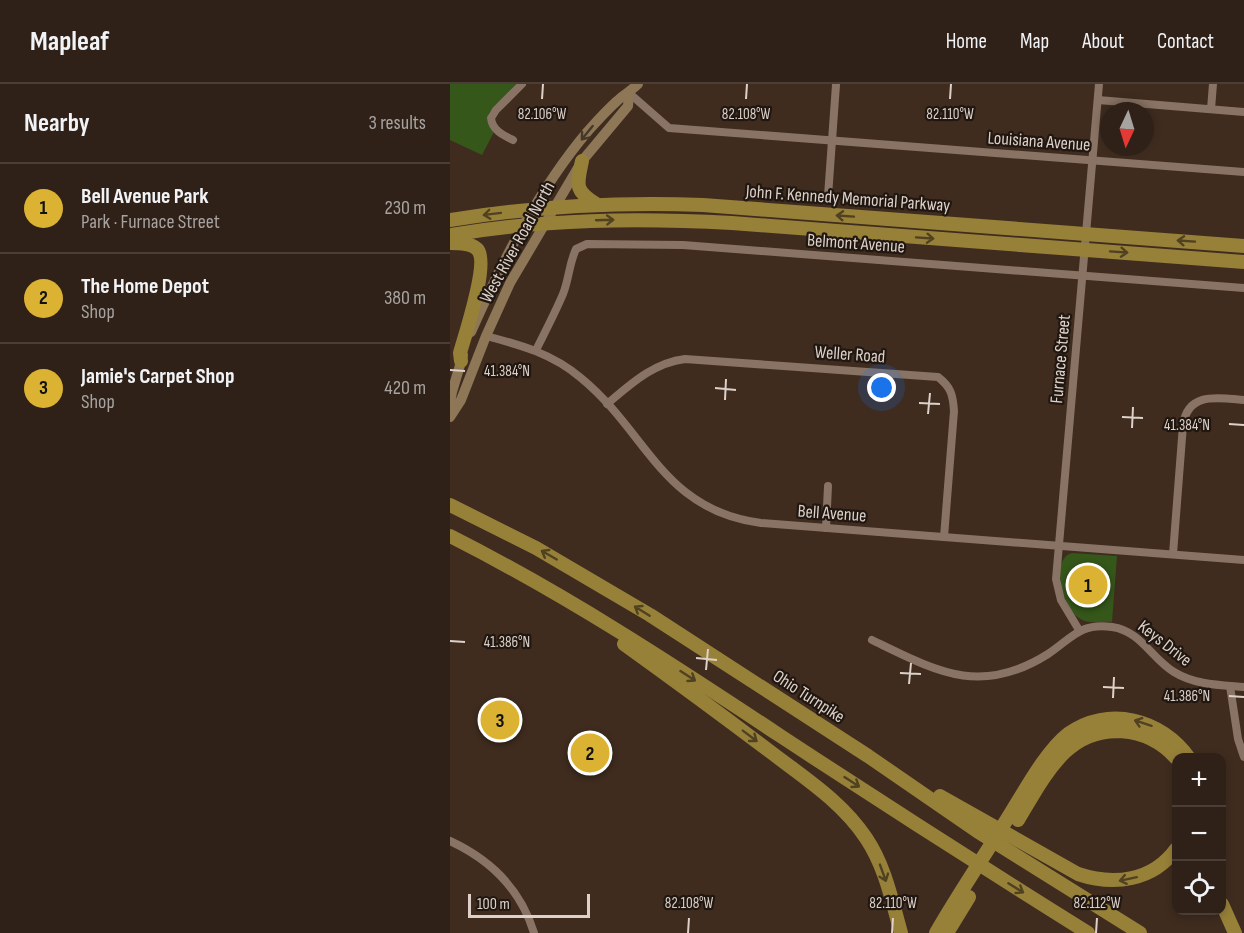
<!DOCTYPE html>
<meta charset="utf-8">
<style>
:root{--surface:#2f2117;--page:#372920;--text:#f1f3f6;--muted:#a7a3a1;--line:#4a3e36;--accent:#dcb233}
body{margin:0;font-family:"Sofia Sans Condensed",sans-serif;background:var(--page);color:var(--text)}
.controls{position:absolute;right:18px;bottom:18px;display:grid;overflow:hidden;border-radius:12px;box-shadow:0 3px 9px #0003}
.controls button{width:54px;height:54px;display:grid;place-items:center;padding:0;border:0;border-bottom:2px solid var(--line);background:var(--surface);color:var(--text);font:30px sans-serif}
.compass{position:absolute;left:650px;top:18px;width:54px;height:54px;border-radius:50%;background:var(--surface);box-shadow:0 3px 9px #0003;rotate:184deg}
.scale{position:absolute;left:18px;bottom:15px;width:122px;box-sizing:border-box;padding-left:6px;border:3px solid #ddd1c9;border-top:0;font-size:16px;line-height:21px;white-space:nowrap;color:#ddd1c9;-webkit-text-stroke:4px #201711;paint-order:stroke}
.you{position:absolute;left:432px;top:304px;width:21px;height:21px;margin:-15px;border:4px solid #fff;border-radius:50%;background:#1a73e8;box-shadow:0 0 0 9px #1a73e833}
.badge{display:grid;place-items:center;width:39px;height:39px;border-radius:50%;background:var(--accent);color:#111;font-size:20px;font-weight:700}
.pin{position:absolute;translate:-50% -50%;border:3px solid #fff;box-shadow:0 2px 6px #0006}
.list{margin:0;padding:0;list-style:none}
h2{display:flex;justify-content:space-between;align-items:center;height:78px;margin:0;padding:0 24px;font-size:26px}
h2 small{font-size:20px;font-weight:400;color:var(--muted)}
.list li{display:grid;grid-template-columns:39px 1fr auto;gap:18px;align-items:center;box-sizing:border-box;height:90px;padding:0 24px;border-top:2px solid var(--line)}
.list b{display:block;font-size:22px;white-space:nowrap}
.list p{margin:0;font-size:20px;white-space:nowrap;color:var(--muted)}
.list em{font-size:20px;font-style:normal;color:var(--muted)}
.icon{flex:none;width:33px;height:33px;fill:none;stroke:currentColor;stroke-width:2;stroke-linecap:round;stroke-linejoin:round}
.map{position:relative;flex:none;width:794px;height:849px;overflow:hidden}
header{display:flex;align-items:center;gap:36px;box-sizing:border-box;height:84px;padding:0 30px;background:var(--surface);border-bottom:2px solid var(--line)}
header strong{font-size:28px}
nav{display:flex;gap:33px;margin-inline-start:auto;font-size:21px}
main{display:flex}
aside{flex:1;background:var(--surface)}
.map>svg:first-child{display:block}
.green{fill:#35571a}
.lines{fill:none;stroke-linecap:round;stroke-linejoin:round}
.street{stroke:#897364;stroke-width:8}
.secondary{stroke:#8d7757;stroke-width:10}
.highway{stroke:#978139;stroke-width:14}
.oneway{stroke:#46392a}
.oneway2{stroke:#504121}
.ticks{fill:none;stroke:#ddd1c9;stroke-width:2}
.labels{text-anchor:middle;stroke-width:4.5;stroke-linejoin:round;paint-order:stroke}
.street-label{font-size:18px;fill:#ddd1c9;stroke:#201711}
.ticks-label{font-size:15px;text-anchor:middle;fill:#ddd1c9;stroke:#201711;stroke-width:4.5;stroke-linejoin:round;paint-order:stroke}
</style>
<header>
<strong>Mapleaf</strong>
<nav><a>Home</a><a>Map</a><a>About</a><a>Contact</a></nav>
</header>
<main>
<aside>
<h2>Nearby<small>3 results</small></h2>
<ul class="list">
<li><span class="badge">1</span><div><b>Bell Avenue Park</b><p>Park · Furnace Street</p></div><em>230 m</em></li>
<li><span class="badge">2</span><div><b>The Home Depot</b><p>Shop</p></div><em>380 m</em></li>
<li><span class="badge">3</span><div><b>Jamie's Carpet Shop</b><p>Shop</p></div><em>420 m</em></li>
</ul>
</aside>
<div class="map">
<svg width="794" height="849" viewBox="0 0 794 849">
<rect width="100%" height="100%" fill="#3f2c1f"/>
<g class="green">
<polygon points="0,0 66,0 39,29 38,33 44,48 32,71 0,56"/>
<path d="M622,469L667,472L662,538C651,537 639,541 629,534C614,525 599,475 622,469Z"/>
</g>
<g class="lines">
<g class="street">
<polyline points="179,9 219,44 794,88"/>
<polyline points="648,16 794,28"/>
<polyline points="761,25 763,0"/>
<path d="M63,56C53,51 42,46 41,34L46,26L72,0"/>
<polyline points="378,112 386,1"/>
<path d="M36,252C71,261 103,270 131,294C198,349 212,426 311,439L794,476"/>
<path d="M86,266C95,248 105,229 113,210C119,195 119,180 126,165L137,160L233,161L794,204"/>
<path d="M157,320C181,300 203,279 235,275L488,293C501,303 503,311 504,327L494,453"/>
<polyline points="376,444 378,402"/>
<path d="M723,470L733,341C738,307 769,314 794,316"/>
<polyline points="629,546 611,516 606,495 649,0"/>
<path d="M422,556C486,587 530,613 598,570C621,555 630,538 662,543C691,547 701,574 724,588C745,601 770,601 794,603"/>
<polyline points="780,602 788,655 794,673"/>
<path d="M0,757C41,776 71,806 84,849"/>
</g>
<g class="secondary">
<path d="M21,248C52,178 88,106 138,47C147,37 157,26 167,17C173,11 181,7 188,0"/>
<polyline points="0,320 2,308 13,271"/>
<polyline points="0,333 11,316 36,252 60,199 132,77 178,22 179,9"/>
</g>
<g class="highway">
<path d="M132,77C127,101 124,106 146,120"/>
<path d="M0,136C85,122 168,118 253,121L794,162"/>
<path d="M0,151C94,135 187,134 282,139L794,178"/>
<path d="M0,159C8,159 21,159 27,165C40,177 15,251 10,269L11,277"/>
<polyline points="0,421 86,464 200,531 418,672 527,747 690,849"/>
<path d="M0,452C115,510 222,580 329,651C431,718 534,784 638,849"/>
<path d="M174,560C224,596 273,632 322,669C356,695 392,718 416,754C435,782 442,817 451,849"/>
<path d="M490,712L628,790C664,802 703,797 726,765"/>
<path d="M568,736C582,713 596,686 615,668C648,637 697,642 726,674"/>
<polyline points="772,820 785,849"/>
<path d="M486,849C509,809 535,771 559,732C574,708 596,667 618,650C658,621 712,635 739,674"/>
<polyline points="497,849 519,813"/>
</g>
</g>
<defs><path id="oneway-shaft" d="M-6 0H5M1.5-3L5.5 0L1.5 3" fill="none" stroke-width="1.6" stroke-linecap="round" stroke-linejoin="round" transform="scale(1.5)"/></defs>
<use class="oneway" href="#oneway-shaft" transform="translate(137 49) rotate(129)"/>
<g class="oneway2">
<use href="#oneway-shaft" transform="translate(42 130) rotate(173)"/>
<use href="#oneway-shaft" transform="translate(395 132) rotate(-176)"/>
<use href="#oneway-shaft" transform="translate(155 136) rotate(-2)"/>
<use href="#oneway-shaft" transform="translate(475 154) rotate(4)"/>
<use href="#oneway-shaft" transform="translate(736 157) rotate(-176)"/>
<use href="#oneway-shaft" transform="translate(669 168) rotate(4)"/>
<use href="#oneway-shaft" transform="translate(99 471) rotate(-150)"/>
<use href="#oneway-shaft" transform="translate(192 527) rotate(-148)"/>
<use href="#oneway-shaft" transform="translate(238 592) rotate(33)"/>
<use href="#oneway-shaft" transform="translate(693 639) rotate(-162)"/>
<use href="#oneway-shaft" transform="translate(300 652) rotate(37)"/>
<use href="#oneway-shaft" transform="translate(402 698) rotate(33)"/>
<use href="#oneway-shaft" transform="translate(433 789) rotate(70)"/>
<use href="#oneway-shaft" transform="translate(678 795) rotate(168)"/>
<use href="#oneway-shaft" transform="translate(566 804) rotate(32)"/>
</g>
<path class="ticks" d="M92,15L93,0M296,15L297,0M500,15L501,0M0,286L15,287M265,304L286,306M275,316L276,295M469,319L490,320M478,330L480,309M672,333L693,334M779,340L794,341M682,344L683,323M0,557L15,558M246,574L267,576M256,586L258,565M450,589L471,590M459,600L461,579M653,603L674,604M779,612L794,613M663,614L664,593M238,849L239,834M442,849L443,834M646,849L647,834"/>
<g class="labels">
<g class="street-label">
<text transform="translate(589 57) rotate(4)" y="6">Louisiana Avenue</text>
<text transform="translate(398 114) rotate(4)" y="6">John F. Kennedy Memorial Parkway</text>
<text transform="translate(67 158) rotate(-61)" y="6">West River Road North</text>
<text transform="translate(406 159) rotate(4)" y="6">Belmont Avenue</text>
<text transform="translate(400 270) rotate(4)" y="6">Weller Road</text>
<text transform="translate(610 275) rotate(-85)" y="6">Furnace Street</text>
<text transform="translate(382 429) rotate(4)" y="6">Bell Avenue</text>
<text transform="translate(715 559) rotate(38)" y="6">Keys Drive</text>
<text transform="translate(359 612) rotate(33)" y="6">Ohio Turnpike</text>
</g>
</g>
<g class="ticks-label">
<text x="92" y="35">82.106°W</text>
<text x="296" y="35">82.108°W</text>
<text x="500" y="35">82.110°W</text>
<text x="57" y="292">41.384°N</text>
<text x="737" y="346">41.384°N</text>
<text x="57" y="563">41.386°N</text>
<text x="737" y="617">41.386°N</text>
<text x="239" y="824">82.108°W</text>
<text x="443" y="824">82.110°W</text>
<text x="647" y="824">82.112°W</text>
</g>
</svg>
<div class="controls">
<button>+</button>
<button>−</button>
<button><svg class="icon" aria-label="locate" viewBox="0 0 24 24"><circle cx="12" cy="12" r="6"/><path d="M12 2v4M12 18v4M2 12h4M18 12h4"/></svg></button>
</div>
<svg class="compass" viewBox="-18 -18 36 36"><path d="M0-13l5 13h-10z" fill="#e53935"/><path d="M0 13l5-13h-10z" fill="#a7a3a1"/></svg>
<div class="scale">100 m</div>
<div class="you"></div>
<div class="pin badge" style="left:638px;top:501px">1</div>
<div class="pin badge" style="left:140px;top:669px">2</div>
<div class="pin badge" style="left:50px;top:636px">3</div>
</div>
</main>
